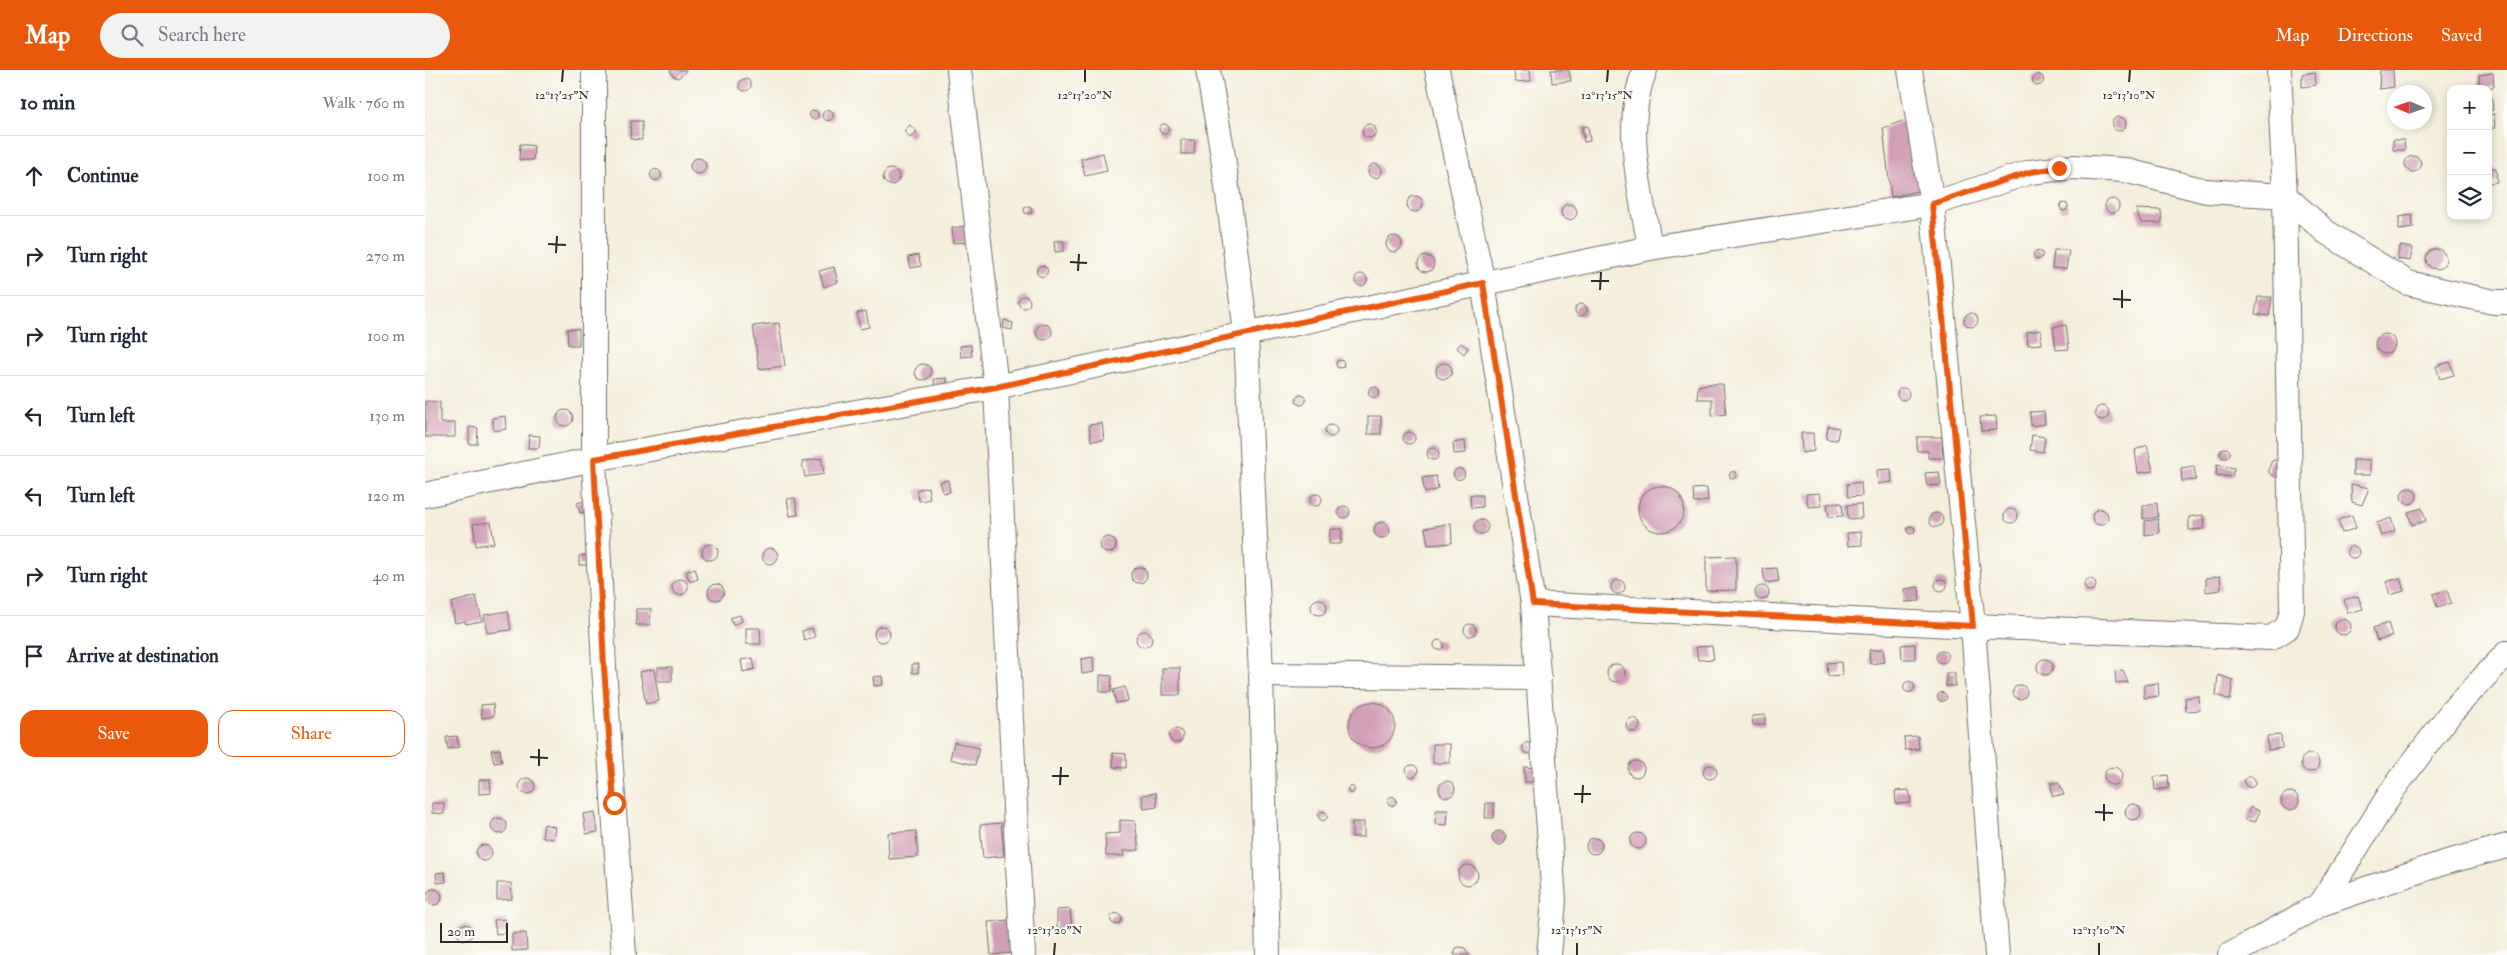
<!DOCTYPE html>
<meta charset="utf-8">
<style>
:root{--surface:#fff;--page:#f2f2f3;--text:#1f2937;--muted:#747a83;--line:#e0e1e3;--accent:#ea580c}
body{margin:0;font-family:"IM FELL Double Pica",serif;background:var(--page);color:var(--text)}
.controls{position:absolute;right:15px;top:15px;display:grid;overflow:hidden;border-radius:10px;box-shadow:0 2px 8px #0003}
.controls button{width:45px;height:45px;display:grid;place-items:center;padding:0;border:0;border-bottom:1px solid var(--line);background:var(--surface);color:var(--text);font:25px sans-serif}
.compass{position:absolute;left:1962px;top:15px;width:45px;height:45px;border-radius:50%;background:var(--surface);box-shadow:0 2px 8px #0003;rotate:272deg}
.scale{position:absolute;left:15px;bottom:12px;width:68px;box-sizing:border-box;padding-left:5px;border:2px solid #2b2b2b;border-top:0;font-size:14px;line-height:18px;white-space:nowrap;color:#2b2b2b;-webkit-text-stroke:4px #fdfcf7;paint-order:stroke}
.stop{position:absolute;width:15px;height:15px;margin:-11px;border:4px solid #ea580c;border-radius:50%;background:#fff}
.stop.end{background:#ea580c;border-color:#fff;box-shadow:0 1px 5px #0008}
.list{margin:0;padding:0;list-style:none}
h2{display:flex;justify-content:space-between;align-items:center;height:65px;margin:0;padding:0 20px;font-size:21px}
h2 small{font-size:16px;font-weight:400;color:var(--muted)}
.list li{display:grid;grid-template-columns:32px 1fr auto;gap:15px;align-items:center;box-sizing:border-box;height:80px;padding:0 20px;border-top:1px solid var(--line)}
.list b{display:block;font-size:19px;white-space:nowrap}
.list em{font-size:16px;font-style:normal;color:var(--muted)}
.actions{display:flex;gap:10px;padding:15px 20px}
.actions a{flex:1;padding:11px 0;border:1px solid var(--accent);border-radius:15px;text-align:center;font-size:18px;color:var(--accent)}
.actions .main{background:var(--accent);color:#fff}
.icon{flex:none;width:28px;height:28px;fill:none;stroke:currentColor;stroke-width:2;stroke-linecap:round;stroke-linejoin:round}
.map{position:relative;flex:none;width:2082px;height:885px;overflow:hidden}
header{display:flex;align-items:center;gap:30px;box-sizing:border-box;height:70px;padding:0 25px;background:var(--accent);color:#fff}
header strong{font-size:24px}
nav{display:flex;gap:28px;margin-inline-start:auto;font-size:18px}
.search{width:350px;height:45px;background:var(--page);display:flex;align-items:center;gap:12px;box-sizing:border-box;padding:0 18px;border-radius:28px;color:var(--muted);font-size:19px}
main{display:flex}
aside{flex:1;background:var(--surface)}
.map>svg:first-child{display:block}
.building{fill:#d1a0b8}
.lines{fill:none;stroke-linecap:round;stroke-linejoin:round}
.minor-casing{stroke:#716f68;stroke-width:26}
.minor{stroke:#fff;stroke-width:24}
.route{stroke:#ea580c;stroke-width:6}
.ticks{fill:none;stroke:#2b2b2b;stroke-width:2}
.ticks-label{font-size:12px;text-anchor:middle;fill:#2b2b2b;stroke:#fdfcf7;stroke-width:4;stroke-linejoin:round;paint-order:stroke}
</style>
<header>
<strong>Map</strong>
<div class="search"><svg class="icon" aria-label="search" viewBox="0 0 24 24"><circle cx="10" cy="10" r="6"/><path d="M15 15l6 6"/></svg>Search here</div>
<nav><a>Map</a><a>Directions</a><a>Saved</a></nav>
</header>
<main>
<aside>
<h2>10 min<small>Walk · 760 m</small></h2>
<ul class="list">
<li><svg class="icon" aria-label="ahead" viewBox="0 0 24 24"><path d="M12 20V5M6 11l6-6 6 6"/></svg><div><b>Continue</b></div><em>100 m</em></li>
<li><svg class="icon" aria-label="right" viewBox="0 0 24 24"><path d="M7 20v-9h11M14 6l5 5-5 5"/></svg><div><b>Turn right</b></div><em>270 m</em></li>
<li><svg class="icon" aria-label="right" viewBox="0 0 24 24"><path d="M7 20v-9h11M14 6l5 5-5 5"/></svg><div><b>Turn right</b></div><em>100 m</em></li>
<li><svg class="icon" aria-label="left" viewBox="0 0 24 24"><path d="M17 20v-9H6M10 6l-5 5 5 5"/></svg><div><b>Turn left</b></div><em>130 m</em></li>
<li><svg class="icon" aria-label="left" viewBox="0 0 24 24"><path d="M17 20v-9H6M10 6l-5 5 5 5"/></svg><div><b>Turn left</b></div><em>120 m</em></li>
<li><svg class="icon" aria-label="right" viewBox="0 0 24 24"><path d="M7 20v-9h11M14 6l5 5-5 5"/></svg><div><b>Turn right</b></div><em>40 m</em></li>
<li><svg class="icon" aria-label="arrive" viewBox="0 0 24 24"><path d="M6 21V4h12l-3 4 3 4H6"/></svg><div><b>Arrive at destination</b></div></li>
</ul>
<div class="actions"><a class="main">Save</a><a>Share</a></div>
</aside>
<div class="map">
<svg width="2082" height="885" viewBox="0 0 2082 885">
<rect width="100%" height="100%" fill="#fdfcf7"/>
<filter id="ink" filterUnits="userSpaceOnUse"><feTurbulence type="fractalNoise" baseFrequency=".02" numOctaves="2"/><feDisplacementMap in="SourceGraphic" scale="10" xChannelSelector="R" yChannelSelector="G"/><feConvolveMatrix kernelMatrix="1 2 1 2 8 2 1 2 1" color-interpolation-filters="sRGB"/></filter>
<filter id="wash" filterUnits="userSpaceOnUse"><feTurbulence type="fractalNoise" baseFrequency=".0096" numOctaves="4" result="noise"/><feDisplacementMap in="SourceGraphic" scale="20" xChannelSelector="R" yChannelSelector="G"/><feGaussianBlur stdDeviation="1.12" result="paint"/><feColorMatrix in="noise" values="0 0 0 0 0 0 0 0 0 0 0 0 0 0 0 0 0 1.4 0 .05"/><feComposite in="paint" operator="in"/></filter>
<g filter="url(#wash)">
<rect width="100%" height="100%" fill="#f4eeda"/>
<g id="blocks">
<g class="building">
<polygon points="245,0 261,0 260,2 253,8 248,6"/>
<polygon points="1089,0 1105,0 1106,11 1090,12"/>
<polygon points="1126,0 1144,0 1146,11 1127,13"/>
<polygon points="1955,0 1968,0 1969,17 1954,19"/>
<polygon points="1890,2 1891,15 1877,17 1877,4"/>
<polygon points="2068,3 2069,17 2054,18 2054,5"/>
<circle cx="1613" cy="10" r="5.5"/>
<circle cx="320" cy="15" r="6"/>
<polygon points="2067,27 2068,40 2063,41 2063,28"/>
<circle cx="403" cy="45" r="5.5"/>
<circle cx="389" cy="45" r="4.5"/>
<polygon points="2069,44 2070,58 2063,58 2063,45"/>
<circle cx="1694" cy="54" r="7"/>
<polygon points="1486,48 1497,120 1466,127 1458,58"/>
<polygon points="206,51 217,51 217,70 205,69"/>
<circle cx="739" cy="59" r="5"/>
<circle cx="944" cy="61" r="7"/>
<polygon points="485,55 492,62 485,68 479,61"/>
<polygon points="1163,56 1165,71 1159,72 1157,57"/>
<polygon points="756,70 770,70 769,84 756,84"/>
<polygon points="1968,70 1979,70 1980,80 1968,80"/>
<polygon points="95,74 109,76 108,90 94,90"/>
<polygon points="678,83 682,101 660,106 656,89"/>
<circle cx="1988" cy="94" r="8"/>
<circle cx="273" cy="96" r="8"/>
<circle cx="950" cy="101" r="7"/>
<polygon points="2071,98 2072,112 2063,113 2063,99"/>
<circle cx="231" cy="105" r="5.5"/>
<circle cx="466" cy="107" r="8"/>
<circle cx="990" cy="134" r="8"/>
<circle cx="1687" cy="136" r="7"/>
<circle cx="1639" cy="137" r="4"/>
<circle cx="1144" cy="142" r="8"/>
<circle cx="603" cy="140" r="4"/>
<polygon points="1711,139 1736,140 1737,153 1716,153"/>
<polygon points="1987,145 1988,158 1974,160 1974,147"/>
<polygon points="540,156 542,172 528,173 527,158"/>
<circle cx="969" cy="174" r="8"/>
<polygon points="629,171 639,171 639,181 630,182"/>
<polygon points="1975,176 1988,178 1985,191 1972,189"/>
<circle cx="2011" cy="189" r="10"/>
<polygon points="1629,180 1644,180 1641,199 1627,198"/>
<circle cx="1613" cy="185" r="4.5"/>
<polygon points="493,185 496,196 486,198 483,187"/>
<circle cx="1001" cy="194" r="8"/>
<circle cx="617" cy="201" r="5.5"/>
<polygon points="409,197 413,212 399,217 394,201"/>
<circle cx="936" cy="210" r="6"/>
<circle cx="599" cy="232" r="6"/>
<polygon points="1833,227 1847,227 1844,246 1830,244"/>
<circle cx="1156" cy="240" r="6"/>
<polygon points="441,241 444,257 435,259 432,243"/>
<circle cx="1546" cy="250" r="7"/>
<polygon points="579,250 588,253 587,260 578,258"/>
<polygon points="354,253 360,296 334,299 328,256"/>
<circle cx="619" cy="262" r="8"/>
<polygon points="1641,255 1644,279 1631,280 1628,257"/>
<polygon points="142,259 154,259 154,275 143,275"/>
<polygon points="1616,260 1617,274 1603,275 1602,262"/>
<circle cx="1960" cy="274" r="10"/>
<polygon points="1036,273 1043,278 1039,284 1032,278"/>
<polygon points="546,275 547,286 536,287 535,276"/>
<circle cx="915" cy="294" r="4"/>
<polygon points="2025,292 2029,305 2015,309 2011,296"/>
<circle cx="1019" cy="301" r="8"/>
<circle cx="498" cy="302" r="8"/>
<polygon points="522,308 522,318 510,318 509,309"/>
<polygon points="1283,314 1298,314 1301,344 1287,346 1287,329 1272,329 1273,316"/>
<circle cx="949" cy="322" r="5.5"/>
<circle cx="1478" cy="324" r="6"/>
<circle cx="876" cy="330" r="5"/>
<polygon points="0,331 15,332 15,353 30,353 30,367 0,367"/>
<circle cx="1677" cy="343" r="7"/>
<circle cx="140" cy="348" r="8"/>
<polygon points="1619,341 1620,354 1606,356 1605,342"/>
<polygon points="80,346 81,359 69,361 67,348"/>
<rect x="943" y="346" width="13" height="18"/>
<polygon points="1571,346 1572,360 1556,361 1555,347"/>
<polygon points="677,353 679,370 666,371 664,355"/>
<circle cx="906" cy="361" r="6"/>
<polygon points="1403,356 1414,358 1412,370 1401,369"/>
<polygon points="44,357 53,358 52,374 44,374"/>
<circle cx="984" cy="368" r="6"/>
<polygon points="1376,363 1388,363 1389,381 1377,383"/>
<polygon points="104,365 115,366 114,378 103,378"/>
<polygon points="1607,365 1620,367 1618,382 1605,380"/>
<polygon points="1492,367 1517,367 1518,388 1503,388 1503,381 1492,381"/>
<polygon points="1040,371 1041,383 1029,384 1028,373"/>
<polygon points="1722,375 1728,401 1713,403 1710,380"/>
<circle cx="1008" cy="384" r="6"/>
<circle cx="1800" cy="383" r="5"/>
<polygon points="396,388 399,404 380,407 377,392"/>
<polygon points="1854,389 1855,408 1852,408 1844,403 1844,397 1847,391"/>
<rect x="1928" y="390" width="17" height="15"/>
<polygon points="1792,395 1809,398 1807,407 1791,405"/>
<polygon points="1769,396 1771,410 1757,411 1756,398"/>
<circle cx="1034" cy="404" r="5.5"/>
<polygon points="1466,399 1467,412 1453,414 1452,400"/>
<circle cx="1308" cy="405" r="3.5"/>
<polygon points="1514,402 1516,415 1502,416 1500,403"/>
<polygon points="1011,406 1013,419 1000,423 997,408"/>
<polygon points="523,410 525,422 518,423 515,412"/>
<polygon points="1436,412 1437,426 1423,427 1422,414"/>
<polygon points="1926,414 1944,418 1937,435 1927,432"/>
<circle cx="1236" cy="439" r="23"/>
<polygon points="503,417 505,429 494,431 491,420"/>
<circle cx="1984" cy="426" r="8"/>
<polygon points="1282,418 1283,431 1269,433 1268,419"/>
<polygon points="1395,423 1397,436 1383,437 1381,424"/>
<circle cx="891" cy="430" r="6"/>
<polygon points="1045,425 1057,425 1057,437 1046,438"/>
<polygon points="370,428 373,445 365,446 362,429"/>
<polygon points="162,430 164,441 155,443 152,433"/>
<polygon points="1417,433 1418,446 1404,447 1402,434"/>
<polygon points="1732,433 1733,447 1718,449 1718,435"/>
<polygon points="1436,434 1437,448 1423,449 1422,435"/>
<circle cx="919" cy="442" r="6"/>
<polygon points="1997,438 2001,451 1987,455 1983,442"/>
<circle cx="1586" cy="446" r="7"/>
<circle cx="1675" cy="447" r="8"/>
<circle cx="1511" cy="450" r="7"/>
<polygon points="1778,445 1779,459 1764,460 1764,447"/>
<polygon points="1927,445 1931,458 1917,463 1913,450"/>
<polygon points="1966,448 1970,461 1956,466 1952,453"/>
<polygon points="1733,449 1734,463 1720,465 1720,451"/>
<circle cx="1056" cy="457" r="7"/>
<polygon points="66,452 69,473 51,476 48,454"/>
<circle cx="957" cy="460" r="8"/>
<polygon points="1026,453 1027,473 1003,475 1000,458"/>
<circle cx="1486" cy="460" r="4"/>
<polygon points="905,459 917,459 916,474 904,474"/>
<polygon points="1436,462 1437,475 1423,476 1422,463"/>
<circle cx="683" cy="475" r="8"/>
<circle cx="285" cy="482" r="8"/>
<circle cx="1928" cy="482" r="6"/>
<circle cx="345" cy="486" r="8"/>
<polygon points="162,485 162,495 154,495 154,486"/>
<polygon points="1311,486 1311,520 1281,521 1281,487"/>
<circle cx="714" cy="505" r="8"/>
<polygon points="270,498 273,509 265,512 261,502"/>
<polygon points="1352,498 1354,511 1340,513 1338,499"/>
<polygon points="1795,506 1796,520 1781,522 1781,508"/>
<polygon points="1975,508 1979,521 1965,525 1961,512"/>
<circle cx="1665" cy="515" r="6"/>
<circle cx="1516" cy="515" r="6"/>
<circle cx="255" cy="517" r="8"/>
<circle cx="1193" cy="517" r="7"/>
<circle cx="291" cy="522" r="8"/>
<circle cx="1337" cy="523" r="7"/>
<polygon points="1494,517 1495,531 1480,532 1479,519"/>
<polygon points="2022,520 2026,533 2012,537 2008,524"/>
<polygon points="51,526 57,551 41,554 40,551 30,553 26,533"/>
<polygon points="1933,526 1938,539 1923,543 1919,530"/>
<circle cx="894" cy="537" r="8"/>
<polygon points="211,539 226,539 225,555 211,555"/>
<polygon points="83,541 86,560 62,563 59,545"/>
<polygon points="315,545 317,551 308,555 305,548"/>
<circle cx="1918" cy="557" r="8"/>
<polygon points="1963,553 1967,566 1952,571 1948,558"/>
<circle cx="1045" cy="560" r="6"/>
<circle cx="457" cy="564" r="8"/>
<polygon points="321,558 335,558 336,574 321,574"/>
<polygon points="387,558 390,567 379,570 377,561"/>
<circle cx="719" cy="569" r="8"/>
<circle cx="1014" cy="575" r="5"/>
<polygon points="1490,574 1490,589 1477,589 1476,575"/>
<polygon points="1287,576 1289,589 1273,590 1271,577"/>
<polygon points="1458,579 1460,592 1445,594 1444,580"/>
<circle cx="1517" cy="587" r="6"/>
<polygon points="668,587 669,602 657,604 656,589"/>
<polygon points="328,588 330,599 318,602 316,590"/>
<circle cx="1620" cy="597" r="8"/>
<polygon points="1416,592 1417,605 1403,606 1402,593"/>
<polygon points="487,594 494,594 493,603 487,603"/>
<circle cx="1191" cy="603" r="9"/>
<rect x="233" y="597" width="14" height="14"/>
<rect x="737" y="598" width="18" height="27"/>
<polygon points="229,599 234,631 221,634 215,602"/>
<polygon points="1698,600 1703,612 1691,613 1690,601"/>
<rect x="1521" y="603" width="9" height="13"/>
<polygon points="675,605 687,606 686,622 675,622"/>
<polygon points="1793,605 1808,610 1805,630 1791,625"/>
<polygon points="457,606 458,615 449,616 448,607"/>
<circle cx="1484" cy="617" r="5.5"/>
<polygon points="1733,613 1734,626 1719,628 1719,615"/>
<circle cx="1595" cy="622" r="7"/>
<polygon points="700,617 703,631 691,633 688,620"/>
<circle cx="1517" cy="627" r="4.5"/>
<polygon points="1774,626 1775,640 1761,641 1760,628"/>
<circle cx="947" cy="655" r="23"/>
<polygon points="68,634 69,646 57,648 56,635"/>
<polygon points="1340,645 1340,655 1328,655 1327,646"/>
<circle cx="1208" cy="655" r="7"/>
<circle cx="751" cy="666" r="7"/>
<polygon points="1856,665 1857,678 1843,680 1842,666"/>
<polygon points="32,666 34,677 23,679 21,667"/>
<polygon points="1493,666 1494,679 1480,680 1479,667"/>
<polygon points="529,672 554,678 550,695 525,689"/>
<circle cx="1103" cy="678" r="5.5"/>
<rect x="1008" y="674" width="17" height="19"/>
<polygon points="75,679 77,692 69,693 66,680"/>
<polygon points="688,683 701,684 701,698 688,697"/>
<circle cx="1885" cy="693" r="9"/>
<circle cx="1211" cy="699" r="8"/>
<circle cx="1285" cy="702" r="7"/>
<circle cx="987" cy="701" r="6"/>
<polygon points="1099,697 1112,698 1112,712 1100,712"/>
<circle cx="1688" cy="706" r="9"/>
<polygon points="1743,705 1744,718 1730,720 1729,707"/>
<circle cx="1825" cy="712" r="5.5"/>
<circle cx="102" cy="716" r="8"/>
<polygon points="65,709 66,723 54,724 54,710"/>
<circle cx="1022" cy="719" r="8"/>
<polygon points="1626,713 1634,713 1639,725 1627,726"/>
<circle cx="926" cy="720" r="3.5"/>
<polygon points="1484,720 1486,733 1471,734 1470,721"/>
<circle cx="1865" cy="731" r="9"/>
<polygon points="731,723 732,737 719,739 717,725"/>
<circle cx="967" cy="731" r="4.5"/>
<polygon points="7,733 19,733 19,744 7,743"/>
<polygon points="1061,733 1069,733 1069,748 1060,748"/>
<circle cx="1708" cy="742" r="8"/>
<polygon points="1825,737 1835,741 1830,752 1821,750"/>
<polygon points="1011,740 1023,740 1022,755 1010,754"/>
<circle cx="898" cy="746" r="4.5"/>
<polygon points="170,742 173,762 161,764 158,744"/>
<circle cx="74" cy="756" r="8"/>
<polygon points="695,750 710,751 714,780 698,781 699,786 681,786 680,764 695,763"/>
<rect x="927" y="752" width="12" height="15"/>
<polygon points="576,753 579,786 558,788 555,755"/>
<polygon points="119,754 130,757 128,769 117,767"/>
<circle cx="1074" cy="768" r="7"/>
<polygon points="491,761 493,787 464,789 463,763"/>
<circle cx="1213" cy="771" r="8"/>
<circle cx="1169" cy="776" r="8"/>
<circle cx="59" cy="783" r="8"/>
<circle cx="1043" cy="805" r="10"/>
<polygon points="20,802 21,812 12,813 11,803"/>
<polygon points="72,813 86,813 87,829 72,830"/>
<circle cx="9" cy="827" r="8"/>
<polygon points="645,839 647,858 632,858 632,840"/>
<circle cx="691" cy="849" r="5.5"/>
<polygon points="80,849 81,863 71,864 69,850"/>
<polygon points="584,850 587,883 566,885 563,852"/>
<circle cx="40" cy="862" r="8"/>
<polygon points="101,863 102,880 87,881 87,864"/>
<polygon points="1035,877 1040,878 1044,885 1029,885 1031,878"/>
</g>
</g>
</g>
<g filter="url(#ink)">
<use href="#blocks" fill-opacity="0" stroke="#716f68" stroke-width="1"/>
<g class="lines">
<g class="minor-casing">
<g id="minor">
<polyline points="169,0 169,389 179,597 199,885"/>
<polyline points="534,0 571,317 591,760 598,885"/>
<polyline points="783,0 797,79 821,262 836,605 843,885"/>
<polyline points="1012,0 1058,213 1108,534 1129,831 1124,885"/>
<path d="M1220,0C1197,56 1216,121 1225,178"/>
<polyline points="0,425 169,389 571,317 1225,178 1507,134 1605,102 1648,97 1699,100 1781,121 1860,126 1901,162 1983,213 2069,232 2082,232"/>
<polyline points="1108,534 1548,556 1507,134 1485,0"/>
<polyline points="836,605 1114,608"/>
<polyline points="1896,834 1967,721 2027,641 2082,583"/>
<polyline points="1572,885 1548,556 1846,568 1862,558 1867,541 1860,126 1854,0"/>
<polyline points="1805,885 1896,834 2018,793 2082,776"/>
</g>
</g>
<use href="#minor" class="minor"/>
</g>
</g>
<g class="lines" filter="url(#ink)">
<polyline class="route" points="189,733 179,597 169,389 571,317 1058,213 1108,534 1548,556 1507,134 1605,102 1634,98"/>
</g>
<path class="ticks" d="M137,12L138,0M660,12V0M1182,12L1183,0M1704,12L1705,0M123,174L141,175M131,183L132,166M645,192L662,193M653,201L654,184M1166,211H1184M1175,220L1176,202M1688,229L1706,230M1697,238V220M105,687L123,688M114,696V679M627,706H644M635,715L636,697M1149,724H1166M1157,733L1158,715M1670,742L1688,743M1679,751V734M629,885L630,873M1152,885V873M1674,885V873"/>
<g class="ticks-label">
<text x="137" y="29">12°13'25"N</text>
<text x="660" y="29">12°13'20"N</text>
<text x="1182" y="29">12°13'15"N</text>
<text x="1704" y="29">12°13'10"N</text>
<text x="630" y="864">12°13'20"N</text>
<text x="1152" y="864">12°13'15"N</text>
<text x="1674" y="864">12°13'10"N</text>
</g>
</svg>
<div class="controls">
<button>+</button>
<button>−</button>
<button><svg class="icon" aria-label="layers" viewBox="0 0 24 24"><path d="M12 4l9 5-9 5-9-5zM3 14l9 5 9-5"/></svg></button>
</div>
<svg class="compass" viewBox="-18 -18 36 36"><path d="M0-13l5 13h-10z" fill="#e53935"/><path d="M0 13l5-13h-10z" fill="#747a83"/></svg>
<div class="scale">20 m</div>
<div class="stop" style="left:189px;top:733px"></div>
<div class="stop end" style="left:1634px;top:98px"></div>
</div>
</main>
